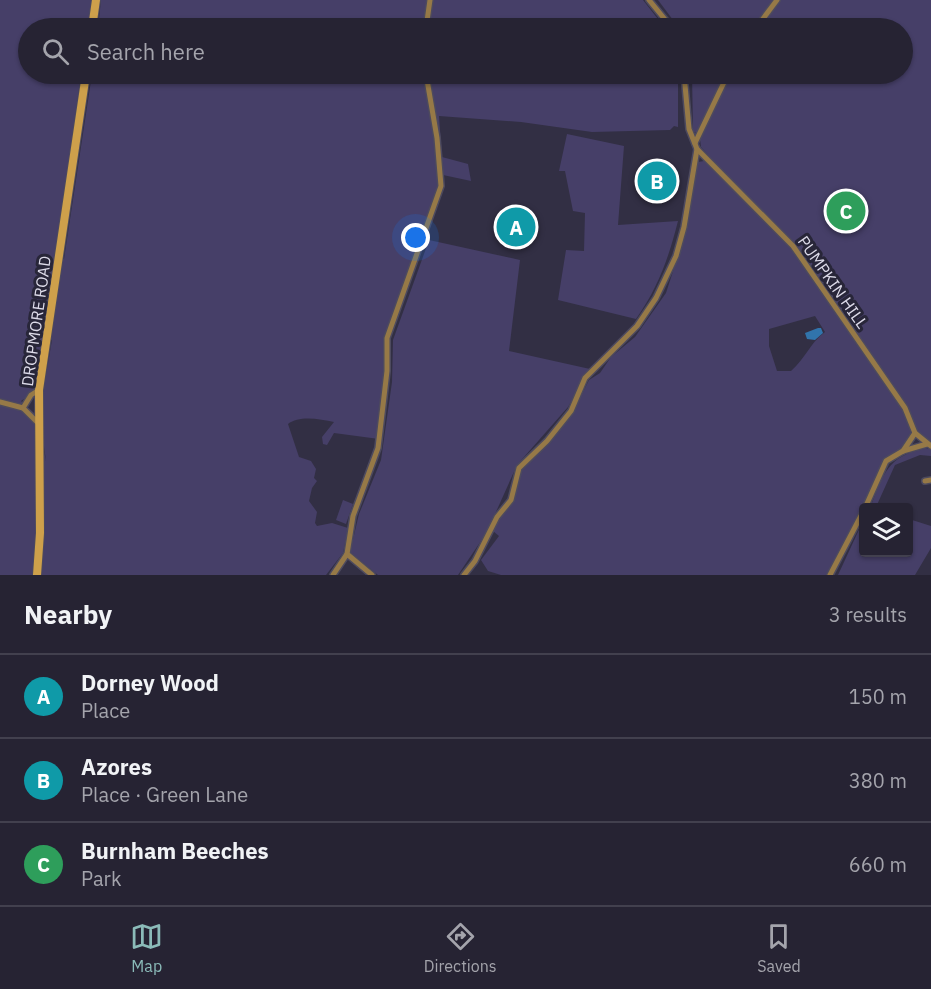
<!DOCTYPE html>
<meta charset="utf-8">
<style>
:root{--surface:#262333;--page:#322f3f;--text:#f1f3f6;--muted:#a4a4ac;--line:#42404e;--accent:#8bbbb9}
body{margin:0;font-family:"IBM Plex Sans",sans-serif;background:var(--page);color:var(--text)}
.controls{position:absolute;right:18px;bottom:18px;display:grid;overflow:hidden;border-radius:6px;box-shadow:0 2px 4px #0004}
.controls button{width:54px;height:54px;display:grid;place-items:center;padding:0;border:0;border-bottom:2px solid var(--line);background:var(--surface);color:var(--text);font:30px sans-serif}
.you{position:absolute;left:416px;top:238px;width:21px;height:21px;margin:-15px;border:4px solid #fff;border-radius:50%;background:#1a73e8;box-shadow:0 0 0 9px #1a73e833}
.badge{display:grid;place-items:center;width:39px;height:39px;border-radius:50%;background:var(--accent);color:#fff;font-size:20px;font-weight:700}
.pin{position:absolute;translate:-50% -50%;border:3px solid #fff;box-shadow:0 2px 6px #0006}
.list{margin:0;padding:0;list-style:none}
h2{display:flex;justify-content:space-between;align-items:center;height:78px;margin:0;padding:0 24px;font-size:26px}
h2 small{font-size:20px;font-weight:400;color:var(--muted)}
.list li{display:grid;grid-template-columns:39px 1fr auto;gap:18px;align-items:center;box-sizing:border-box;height:84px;padding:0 24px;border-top:2px solid var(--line)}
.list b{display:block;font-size:22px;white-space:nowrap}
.list p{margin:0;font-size:20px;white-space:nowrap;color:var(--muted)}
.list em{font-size:20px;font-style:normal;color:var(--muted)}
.icon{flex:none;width:33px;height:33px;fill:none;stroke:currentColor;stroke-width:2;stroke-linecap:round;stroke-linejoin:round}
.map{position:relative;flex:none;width:931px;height:575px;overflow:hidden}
.search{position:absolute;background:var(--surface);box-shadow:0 2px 4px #0004;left:18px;right:18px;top:18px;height:66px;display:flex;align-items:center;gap:15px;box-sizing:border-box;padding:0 21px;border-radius:33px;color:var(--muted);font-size:22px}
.sheet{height:330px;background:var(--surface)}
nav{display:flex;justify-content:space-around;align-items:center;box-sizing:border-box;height:84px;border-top:2px solid var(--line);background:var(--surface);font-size:16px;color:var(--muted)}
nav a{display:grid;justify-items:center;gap:3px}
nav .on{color:var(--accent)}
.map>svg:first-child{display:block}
.green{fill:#463f68;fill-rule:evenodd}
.water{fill:#3174ac}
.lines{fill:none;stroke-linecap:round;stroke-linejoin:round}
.street-casing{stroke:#4d4a5e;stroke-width:8}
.secondary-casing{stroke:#4d4a5e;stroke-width:10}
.street{stroke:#967947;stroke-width:5}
.secondary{stroke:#cea04b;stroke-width:8}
.labels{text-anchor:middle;stroke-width:6;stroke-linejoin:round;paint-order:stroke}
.street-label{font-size:16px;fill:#dcdae8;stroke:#282639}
</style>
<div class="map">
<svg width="931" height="575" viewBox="0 0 931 575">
<rect width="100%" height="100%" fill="#322f44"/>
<g class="green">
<path d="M0,0H92L88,28H28V74H81L37,390L21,401L36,415L46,461L41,424L43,392L52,340L49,339L59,257L64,259L92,74H678V127L674,126L670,130L592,132L521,122L439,116L442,157L468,164L471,181L443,175L387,338V371L379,439L334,433L327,445L323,444L322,437L334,422C320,419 299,415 288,424L299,457L311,461L316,469L314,478L317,481L312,488L309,501L317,512L315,523L317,526L332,523L348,528L343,553L326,575H0Z"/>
<polygon points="101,0 643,0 665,28 98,28"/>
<polygon points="658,0 775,0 754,28 679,28"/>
<polygon points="780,0 931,0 931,443 919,434 792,242 747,199 701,147 700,139 730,74 902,74 902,28 758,28"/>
<polygon points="692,74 726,74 698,133 693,132"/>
<path d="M567,134L624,146L618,225L678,221C669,257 658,288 636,319L558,300L566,250L584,251L585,213L573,211L565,171H559Z"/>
<path d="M704,161L794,249L905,411L912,436L903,449L881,464L871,494L832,575H501L488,571L481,560L499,536L493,531L524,465L573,412L589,380L600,373L611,357L635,337L666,293L687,228L695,167L698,162ZM815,316L825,332C809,344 806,358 791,371H777L769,346V329Z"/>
<polygon points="429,240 520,260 509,351 590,369 568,407 517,465 487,532 458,575 378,575 350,552 359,514 381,460 392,382 393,340"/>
<path d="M925,448L931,449V456L920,455L895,465L876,507L870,508C884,474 886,457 925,448Z"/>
<polygon points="343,500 353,504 346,524 336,520"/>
<polygon points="909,519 931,526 931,548 915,575 838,575 863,521 864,552 908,552"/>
</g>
<polygon class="water" points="818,328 821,328 823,333 815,340 807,339 805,333"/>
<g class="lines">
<g class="street-casing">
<g id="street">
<polyline points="649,0 672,28"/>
<polyline points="426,28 430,0"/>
<polyline points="756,28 777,0"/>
<polyline points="684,74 689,129 697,149 793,246 905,408 915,433 931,446"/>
<polyline points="695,143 728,74"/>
<polyline points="0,402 23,408 31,395 39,390"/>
<polyline points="23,408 39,424"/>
<polyline points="903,451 915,433"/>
<polyline points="925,481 931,480"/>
<polyline points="865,508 886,461 903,451 927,444"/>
<polyline points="347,554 372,575"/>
<polyline points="333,575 347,554 353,516 378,448 387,371 387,338 441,186 437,138 426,74"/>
<polyline points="464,575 475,561 497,517 511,500 519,468 547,441 571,411 585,378 637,326 656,298 676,256 684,227 697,149"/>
<polyline points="830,575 864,510"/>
</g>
</g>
<g class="secondary-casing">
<g id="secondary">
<polyline points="92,28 96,0"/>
<polyline points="37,575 40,533 39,390 86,74"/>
</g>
</g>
<use href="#street" class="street"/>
<use href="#secondary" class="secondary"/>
</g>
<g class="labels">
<g class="street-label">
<text transform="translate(833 282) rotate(55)" y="6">PUMPKIN HILL</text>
<text transform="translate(36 321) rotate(-82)" y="6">DROPMORE ROAD</text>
</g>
</g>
</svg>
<div class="controls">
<button><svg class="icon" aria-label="layers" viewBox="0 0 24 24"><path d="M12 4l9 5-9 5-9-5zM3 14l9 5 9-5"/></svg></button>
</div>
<div class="you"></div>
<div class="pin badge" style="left:516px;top:227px;background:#0f9aa8">A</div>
<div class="pin badge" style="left:657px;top:181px;background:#0f9aa8">B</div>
<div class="pin badge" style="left:846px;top:211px;background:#2e9e5b">C</div>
<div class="search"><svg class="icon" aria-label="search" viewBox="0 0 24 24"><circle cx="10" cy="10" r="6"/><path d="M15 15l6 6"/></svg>Search here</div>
</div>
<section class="sheet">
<h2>Nearby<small>3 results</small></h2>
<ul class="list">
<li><span class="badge" style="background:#0f9aa8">A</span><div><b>Dorney Wood</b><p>Place</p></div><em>150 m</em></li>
<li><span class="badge" style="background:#0f9aa8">B</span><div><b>Azores</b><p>Place · Green Lane</p></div><em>380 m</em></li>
<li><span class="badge" style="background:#2e9e5b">C</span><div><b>Burnham Beeches</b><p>Park</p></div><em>660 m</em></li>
</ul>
</section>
<nav>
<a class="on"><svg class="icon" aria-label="map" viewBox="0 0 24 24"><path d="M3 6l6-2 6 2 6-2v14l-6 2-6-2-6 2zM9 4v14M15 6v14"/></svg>Map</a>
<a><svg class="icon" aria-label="directions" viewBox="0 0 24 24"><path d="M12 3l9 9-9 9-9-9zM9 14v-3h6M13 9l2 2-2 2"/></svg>Directions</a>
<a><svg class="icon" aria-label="saved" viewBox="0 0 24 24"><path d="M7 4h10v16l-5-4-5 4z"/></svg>Saved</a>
</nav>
